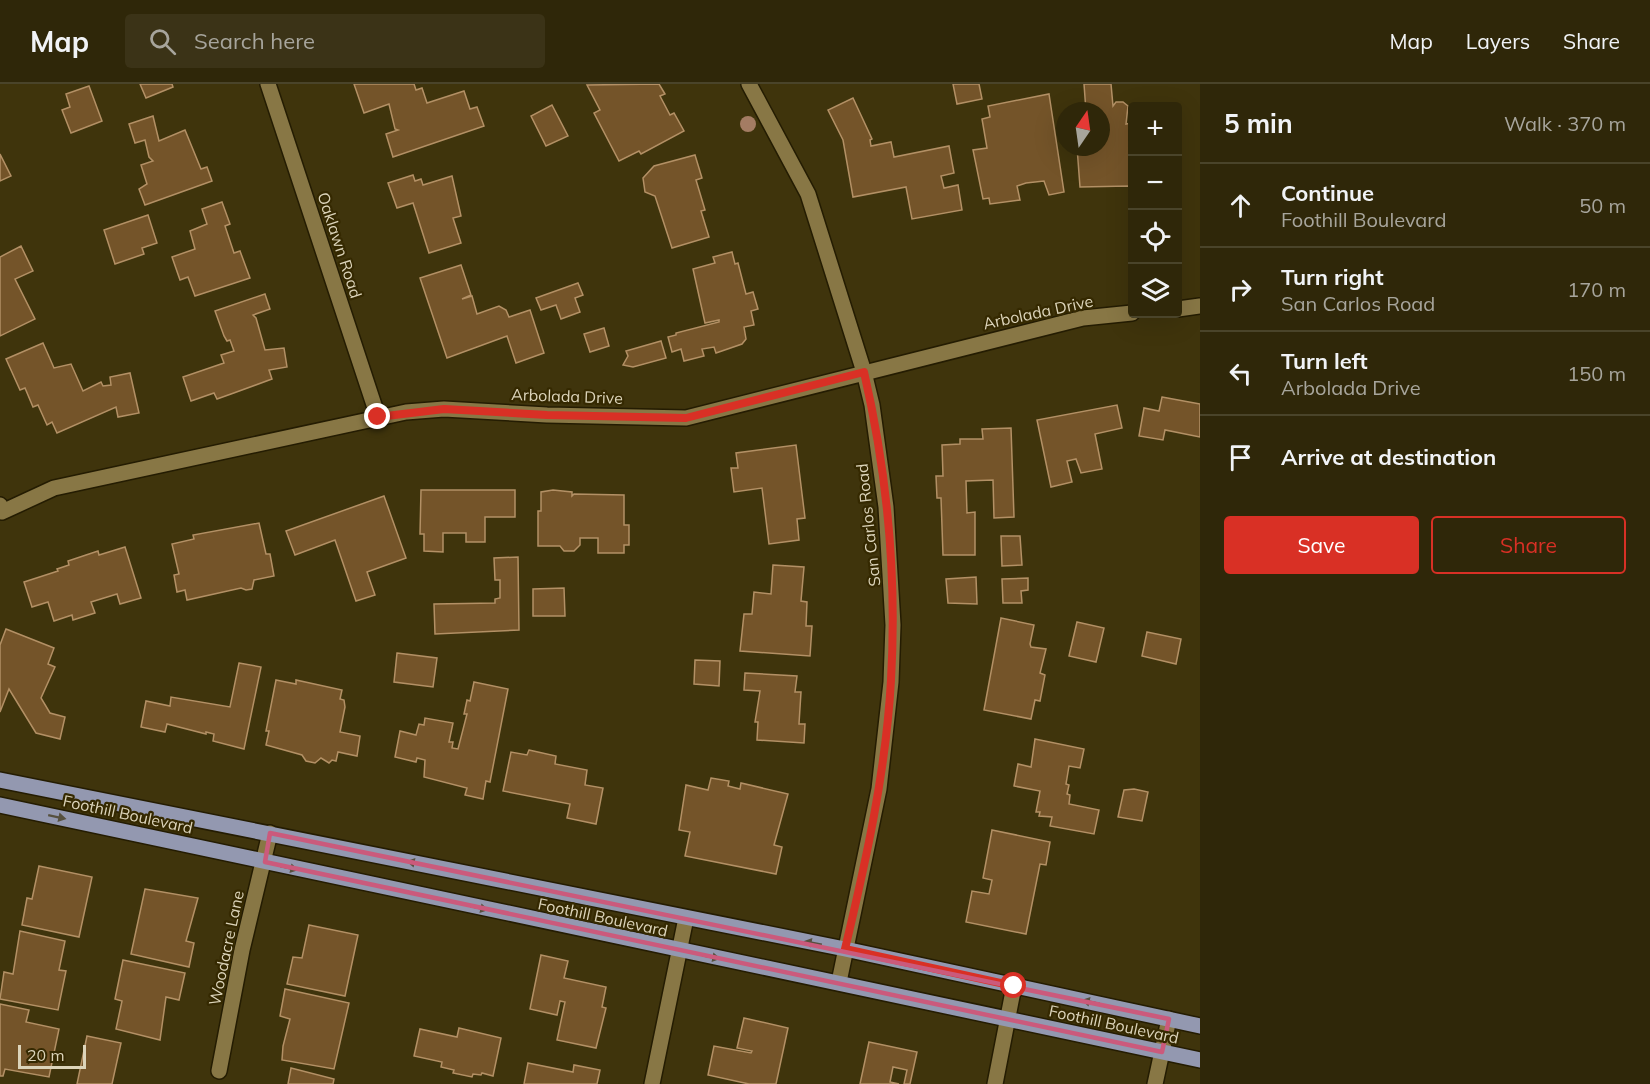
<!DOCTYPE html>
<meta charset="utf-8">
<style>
:root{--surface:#2f2709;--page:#3b3317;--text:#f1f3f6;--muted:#a7a59c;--line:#4a442a;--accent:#d93025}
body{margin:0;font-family:Mulish,sans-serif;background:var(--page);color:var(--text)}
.controls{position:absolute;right:18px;top:18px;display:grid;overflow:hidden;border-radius:6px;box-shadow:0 6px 24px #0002}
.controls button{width:54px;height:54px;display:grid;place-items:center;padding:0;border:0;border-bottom:2px solid var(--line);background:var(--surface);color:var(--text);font:30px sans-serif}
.compass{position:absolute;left:1056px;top:18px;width:54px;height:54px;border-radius:50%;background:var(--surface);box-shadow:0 6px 24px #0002;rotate:13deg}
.scale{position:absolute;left:18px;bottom:15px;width:68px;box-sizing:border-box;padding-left:6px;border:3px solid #dcd4ba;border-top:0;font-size:16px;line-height:21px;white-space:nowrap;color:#dcd4ba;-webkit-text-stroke:4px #352901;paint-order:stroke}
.stop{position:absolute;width:18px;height:18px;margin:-14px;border:4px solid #d93025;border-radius:50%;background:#fff}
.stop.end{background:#d93025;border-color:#fff;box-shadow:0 2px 6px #0008}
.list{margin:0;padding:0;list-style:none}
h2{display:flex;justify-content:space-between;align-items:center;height:78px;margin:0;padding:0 24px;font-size:26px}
h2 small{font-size:20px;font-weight:400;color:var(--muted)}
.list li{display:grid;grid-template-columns:39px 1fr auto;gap:18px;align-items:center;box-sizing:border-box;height:84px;padding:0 24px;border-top:2px solid var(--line)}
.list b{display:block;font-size:22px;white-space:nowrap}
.list p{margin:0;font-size:20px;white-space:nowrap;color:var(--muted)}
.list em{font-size:20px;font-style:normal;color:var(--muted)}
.actions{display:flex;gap:12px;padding:18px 24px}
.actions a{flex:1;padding:14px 0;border:2px solid var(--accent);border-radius:6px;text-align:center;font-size:21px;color:var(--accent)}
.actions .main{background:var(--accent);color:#fff}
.icon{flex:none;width:33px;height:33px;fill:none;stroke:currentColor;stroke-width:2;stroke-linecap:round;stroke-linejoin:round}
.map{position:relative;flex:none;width:1200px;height:1000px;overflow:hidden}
header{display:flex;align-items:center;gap:36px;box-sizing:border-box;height:84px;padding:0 30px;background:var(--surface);border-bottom:2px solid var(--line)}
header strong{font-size:28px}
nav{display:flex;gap:33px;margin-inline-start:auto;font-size:21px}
.search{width:420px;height:54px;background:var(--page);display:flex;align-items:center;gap:15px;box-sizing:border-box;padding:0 21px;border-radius:6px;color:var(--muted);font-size:22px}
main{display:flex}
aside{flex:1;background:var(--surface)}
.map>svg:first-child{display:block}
.building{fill:#745429;stroke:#b39065;stroke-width:1.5}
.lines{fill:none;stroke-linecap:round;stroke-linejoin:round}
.minor-casing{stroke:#241c02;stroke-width:18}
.primary-casing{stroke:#241c02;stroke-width:18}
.minor{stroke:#887745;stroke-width:15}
.primary{stroke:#9398b0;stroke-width:15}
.tree{fill:#a47c63}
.oneway{fill:#56503e}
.route{stroke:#d93025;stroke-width:8}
.marked{fill:none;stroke:#cb5a7c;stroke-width:4.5;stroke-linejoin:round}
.labels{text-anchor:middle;stroke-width:4.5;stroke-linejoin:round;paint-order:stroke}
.street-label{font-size:16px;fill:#dcd4ba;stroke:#352901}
</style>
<header>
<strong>Map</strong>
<div class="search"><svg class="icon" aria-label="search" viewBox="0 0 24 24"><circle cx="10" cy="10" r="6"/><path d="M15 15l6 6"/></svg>Search here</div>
<nav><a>Map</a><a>Layers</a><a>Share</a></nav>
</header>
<main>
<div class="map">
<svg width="1200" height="1000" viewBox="0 0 1200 1000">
<rect width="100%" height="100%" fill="#3f340c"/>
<g class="building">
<polygon points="140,0 172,0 173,3 146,14"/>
<polygon points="354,0 414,0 416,6 422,4 427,19 464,7 470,25 477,23 484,42 393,73 386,50 398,46 395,45 389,20 364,29"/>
<polygon points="659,0 665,10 660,12 670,31 674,29 684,47 641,70 639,67 619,77 594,29 600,26 587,1"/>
<polygon points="953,0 979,0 982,15 957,20"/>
<polygon points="1084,0 1111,0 1113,22 1116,18 1123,18 1128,22 1126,40 1132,39 1132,104 1129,102 1080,103 1077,63 1101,63 1101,27 1086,27"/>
<polygon points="89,2 102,37 71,49 62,26 70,23 66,10"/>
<polygon points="1049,10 1064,108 1049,111 1044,97 1026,99 1017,102 1020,116 990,120 989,114 983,115 973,66 987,64 982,35 990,33 988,22"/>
<polygon points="853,14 872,55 870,56 871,62 891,58 894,73 949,62 954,89 941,92 944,104 958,101 962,126 912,135 906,103 853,113 843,56 828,26"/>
<polygon points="552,21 568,52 546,62 531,32"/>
<polygon points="153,32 159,57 185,46 201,85 207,83 212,97 145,121 139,105 147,100 141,81 153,77 149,73 145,56 135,59 129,40"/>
<polygon points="0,70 11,92 0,97"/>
<polygon points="695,71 702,94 696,96 705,126 701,127 709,153 672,164 655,112 645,108 643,94 654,82"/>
<polygon points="413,91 415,97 421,95 423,101 452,92 461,132 453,134 461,159 429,169 413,119 397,124 388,99"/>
<polygon points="222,118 230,140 225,142 234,169 240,167 250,194 195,212 188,193 180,196 172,173 195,165 190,147 207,140 202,125"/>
<polygon points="148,131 157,159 142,164 144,170 115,180 104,146"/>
<polygon points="21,162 33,187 15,195 35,235 0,252 0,173"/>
<polygon points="732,168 735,180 738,179 746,210 753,208 758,225 751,227 754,241 744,243 746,255 742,260 716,269 714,263 702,265 704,272 684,277 681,265 672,268 668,253 676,251 676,249 719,238 719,236 705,239 693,185 715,179 713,173"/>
<polygon points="461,181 471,211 462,215 472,212 477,230 499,222 506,226 509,233 530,226 544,269 516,279 507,252 447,274 420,194"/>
<polygon points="578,199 583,211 575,214 580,228 561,235 556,221 541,226 536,214"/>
<polygon points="265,210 270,225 253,231 256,234 265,266 284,264 287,283 269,286 272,295 231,310 217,315 214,309 191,317 183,293 224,279 221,271 234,267 230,256 227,257 224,252 215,227"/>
<polygon points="604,244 609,262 590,268 584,250"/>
<polygon points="661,257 666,274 633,283 623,281 628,272 626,267"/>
<polygon points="43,259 54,284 71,280 83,307 101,298 103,302 111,301 110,293 130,289 139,329 118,333 116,323 57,349 52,338 47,341 38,321 33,323 25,304 20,306 6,275"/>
<polygon points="1162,313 1200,320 1200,353 1165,346 1163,356 1139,352 1144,324 1159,327"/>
<polygon points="1117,321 1122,344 1095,350 1102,385 1081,389 1076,375 1067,377 1072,398 1051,403 1037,336"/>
<polygon points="1011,344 1014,433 994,434 993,396 966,397 967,429 975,428 975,471 943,471 941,414 937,414 936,392 943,392 942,361 960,360 960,355 983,355 982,345"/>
<polygon points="796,361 805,434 797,435 799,456 769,460 762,404 734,408 731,384 738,384 736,369"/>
<polygon points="421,406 515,406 515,433 485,433 485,458 466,458 466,449 443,449 443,468 424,467 424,450 420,450"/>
<polygon points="553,406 572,408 572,412 574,410 624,411 624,441 629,441 629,461 624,461 624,469 598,469 598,454 580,454 580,461 574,467 564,467 560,462 538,462 538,427 541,427 541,408"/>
<polygon points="384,412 406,474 367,488 375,511 356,517 335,456 295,471 286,447"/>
<polygon points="259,439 266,470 270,470 274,492 254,496 252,505 246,506 241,504 187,516 185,506 177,508 174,491 179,490 172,460 194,455 193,451"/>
<polygon points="1001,452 1020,452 1022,481 1002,482"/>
<polygon points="125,463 141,514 120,520 117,510 91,518 95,529 73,536 72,531 54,537 48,518 32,523 24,498 58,487 57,485 69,481 68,477 98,467 99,471"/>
<polygon points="518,473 519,546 435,550 434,520 495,519 495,515 500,514 500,496 495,496 494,474"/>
<polygon points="773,481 804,483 801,517 807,518 806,542 812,542 810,572 740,567 744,530 752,530 754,508 771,510"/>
<polygon points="976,493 977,520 948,519 946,495"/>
<polygon points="1028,494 1028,506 1021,507 1022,519 1003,519 1002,495"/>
<polygon points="564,504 565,532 533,532 533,505"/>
<polygon points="1001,534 1034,541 1030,560 1031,563 1046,565 1040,589 1045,591 1040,617 1035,616 1031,635 984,626"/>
<polygon points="1077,538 1104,544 1096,578 1069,572"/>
<polygon points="6,545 54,564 48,580 55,583 41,614 50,629 65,633 60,655 36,649 9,605 0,628 0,561"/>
<polygon points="1147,548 1181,555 1176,580 1142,572"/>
<polygon points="397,569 437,574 433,603 394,598"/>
<polygon points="695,576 720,577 719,602 694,600"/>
<polygon points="239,579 261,583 244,665 213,657 214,650 206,648 206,650 167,640 165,648 141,643 146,617 170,622 171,613 230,623"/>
<polygon points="745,589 797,592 795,608 801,608 799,640 805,640 804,659 757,656 758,638 755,638 760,607 744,606"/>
<polygon points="276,596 296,600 296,596 342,606 340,615 344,616 345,623 340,648 360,652 357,672 338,668 336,677 332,676 329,679 321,674 315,679 306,677 302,671 266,661 269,647 266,647"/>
<polygon points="474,598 508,605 490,698 486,697 483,715 465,711 467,704 424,693 425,676 417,674 416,678 395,673 400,647 416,651 419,640 424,641 425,634 453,639 449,658 453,658 452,664 458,665 467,630 464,630 467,616 470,617"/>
<polygon points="1035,655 1084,665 1080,684 1069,682 1066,700 1069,701 1067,710 1070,711 1069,720 1099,726 1094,750 1050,742 1052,733 1039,732 1040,728 1036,728 1040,707 1014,702 1018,680 1031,683"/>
<polygon points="529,666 556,672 555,680 587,686 585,701 603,704 596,740 567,734 570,720 503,707 511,668 527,671"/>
<polygon points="711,694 729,697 728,702 740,705 741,699 788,710 774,761 782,763 776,790 685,772 690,748 679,746 686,701 708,706"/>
<polygon points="1134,705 1148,708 1142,737 1118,733 1124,706"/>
<polygon points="992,746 1050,758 1046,781 1040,780 1026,850 966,838 972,807 989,810 992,796 983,794"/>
<polygon points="39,782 92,793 79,853 22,841 27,814 32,815"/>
<polygon points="145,805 198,814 186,857 194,859 189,883 131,870"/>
<polygon points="309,841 358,851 345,912 287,900 293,873 302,874"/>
<polygon points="20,847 65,857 59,886 66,887 58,926 0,915 4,888 13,890"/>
<polygon points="541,871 568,877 564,894 606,903 602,923 606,924 596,964 557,956 565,918 560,917 557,931 530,925"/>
<polygon points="123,876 185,889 179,916 166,913 160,956 116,945 122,917 115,915"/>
<polygon points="285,905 349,919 334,985 282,976 283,962 290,935 280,932"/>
<polygon points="0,920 29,926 26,938 59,945 49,993 5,985 3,992 0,992"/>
<polygon points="744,934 788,944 776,1000 749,1000 708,991 714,962 751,969 752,967 737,964"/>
<polygon points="459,944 501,954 493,992 482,989 481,991 473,990 472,993 453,989 454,986 441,983 442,978 414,972 420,945 457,953"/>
<polygon points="87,952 121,959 112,1000 77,1000"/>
<polygon points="869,958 917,968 910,1000 904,1000 907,986 893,983 890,998 899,1000 860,1000"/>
<polygon points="528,979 573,988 574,981 600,986 597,1000 524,1000"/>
<polygon points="291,984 334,995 333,1000 288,1000"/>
</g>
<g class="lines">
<g class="minor-casing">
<g id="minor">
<polyline points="268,0 378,333"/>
<polyline points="749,0 808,110 864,288 872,321 886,423 893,541 891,598 879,705 839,898"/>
<polyline points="1178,225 1200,222"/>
<polyline points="0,421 2,428 54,404 406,328 444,325 547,331 686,334 1083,234 1132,229"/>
<polyline points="219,987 242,866 270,749"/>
<polyline points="652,1000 686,834"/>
<polyline points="995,1000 1014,902"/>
<polyline points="1155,1000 1169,935"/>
</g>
</g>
<g class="primary-casing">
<g id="primary">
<polyline points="0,696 845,865 1200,942"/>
<polyline points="0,721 1200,976"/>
</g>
</g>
<use href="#minor" class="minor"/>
<use href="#primary" class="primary"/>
</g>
<circle class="tree" cx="748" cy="40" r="8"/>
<defs><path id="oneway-solid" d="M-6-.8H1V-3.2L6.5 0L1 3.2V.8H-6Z" transform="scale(1.5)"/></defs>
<g class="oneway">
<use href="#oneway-solid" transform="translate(57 733) rotate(12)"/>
<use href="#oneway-solid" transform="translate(416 779) rotate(-169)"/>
<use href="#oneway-solid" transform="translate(289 784) rotate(12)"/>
<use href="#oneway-solid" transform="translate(479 824) rotate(12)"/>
<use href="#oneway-solid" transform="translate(813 859) rotate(-169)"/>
<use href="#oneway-solid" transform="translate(711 873) rotate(11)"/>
<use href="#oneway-solid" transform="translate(1091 918) rotate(-168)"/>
</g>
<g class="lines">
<path class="route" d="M378,333L444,325L547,331L686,334L864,288C887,388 897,493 891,596C886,687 866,777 845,865L1014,902"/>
</g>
<path class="marked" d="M270,749L1169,935L1162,968L265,778Z"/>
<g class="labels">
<g class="street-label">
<text transform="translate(340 161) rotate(72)" y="6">Oaklawn Road</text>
<text transform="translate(1038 228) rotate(-12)" y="6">Arbolada Drive</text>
<text transform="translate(567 312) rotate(2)" y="6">Arbolada Drive</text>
<text transform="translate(868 441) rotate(-96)" y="6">San Carlos Road</text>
<text transform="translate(128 730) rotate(12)" y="6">Foothill Boulevard</text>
<text transform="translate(603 833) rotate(12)" y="6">Foothill Boulevard</text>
<text transform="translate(226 864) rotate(-78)" y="6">Woodacre Lane</text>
<text transform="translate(1114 940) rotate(12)" y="6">Foothill Boulevard</text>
</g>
</g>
</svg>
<div class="controls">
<button>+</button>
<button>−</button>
<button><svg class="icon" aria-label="locate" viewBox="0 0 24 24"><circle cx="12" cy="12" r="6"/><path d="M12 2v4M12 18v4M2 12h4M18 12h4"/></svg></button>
<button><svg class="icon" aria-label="layers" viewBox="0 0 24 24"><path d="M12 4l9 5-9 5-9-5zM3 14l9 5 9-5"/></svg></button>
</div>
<svg class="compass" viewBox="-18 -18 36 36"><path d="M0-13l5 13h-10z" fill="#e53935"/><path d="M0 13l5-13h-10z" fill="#a7a59c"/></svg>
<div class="scale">20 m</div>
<div class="stop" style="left:1014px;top:902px"></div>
<div class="stop end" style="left:378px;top:333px"></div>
</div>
<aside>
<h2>5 min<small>Walk · 370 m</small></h2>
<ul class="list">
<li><svg class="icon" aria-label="ahead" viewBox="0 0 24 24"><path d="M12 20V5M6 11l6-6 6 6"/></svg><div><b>Continue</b><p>Foothill Boulevard</p></div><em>50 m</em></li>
<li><svg class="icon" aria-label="right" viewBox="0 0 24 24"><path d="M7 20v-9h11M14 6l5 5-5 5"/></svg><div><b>Turn right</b><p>San Carlos Road</p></div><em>170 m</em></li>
<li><svg class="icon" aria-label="left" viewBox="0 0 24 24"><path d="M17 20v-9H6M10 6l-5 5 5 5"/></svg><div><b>Turn left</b><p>Arbolada Drive</p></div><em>150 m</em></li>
<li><svg class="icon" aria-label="arrive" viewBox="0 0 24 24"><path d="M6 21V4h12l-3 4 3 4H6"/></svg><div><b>Arrive at destination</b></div></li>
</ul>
<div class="actions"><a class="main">Save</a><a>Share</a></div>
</aside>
</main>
